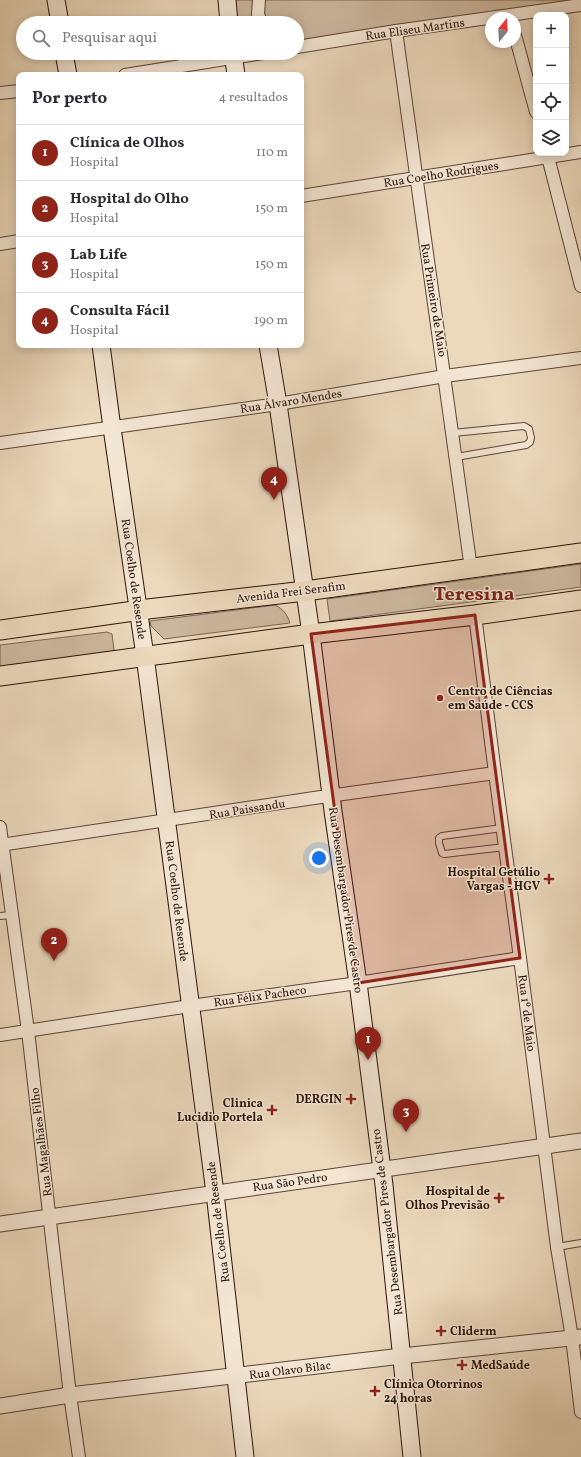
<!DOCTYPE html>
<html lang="pt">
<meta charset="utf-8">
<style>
:root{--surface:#fff;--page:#f7f7f7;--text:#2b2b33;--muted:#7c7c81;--line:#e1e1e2;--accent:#8f2418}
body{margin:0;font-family:Vollkorn,serif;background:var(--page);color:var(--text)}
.controls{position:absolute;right:12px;top:12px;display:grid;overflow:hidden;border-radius:8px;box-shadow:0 2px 10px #0003}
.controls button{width:36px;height:36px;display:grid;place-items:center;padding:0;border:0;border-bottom:1px solid var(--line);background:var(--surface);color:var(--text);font:20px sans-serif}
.compass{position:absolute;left:485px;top:12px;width:36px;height:36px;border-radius:50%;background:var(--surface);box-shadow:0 2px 10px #0003;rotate:18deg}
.you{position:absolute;left:319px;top:858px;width:14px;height:14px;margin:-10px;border:3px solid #fff;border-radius:50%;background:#1a73e8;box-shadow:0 0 0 6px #1a73e833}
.badge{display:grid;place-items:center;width:26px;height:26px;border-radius:50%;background:var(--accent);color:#fff;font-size:13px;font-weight:700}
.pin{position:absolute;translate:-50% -33px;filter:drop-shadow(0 1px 2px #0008)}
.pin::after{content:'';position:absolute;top:21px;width:14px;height:12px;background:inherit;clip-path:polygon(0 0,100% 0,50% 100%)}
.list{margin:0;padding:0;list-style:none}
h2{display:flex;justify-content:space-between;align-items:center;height:52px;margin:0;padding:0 16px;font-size:17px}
h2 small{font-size:13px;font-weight:400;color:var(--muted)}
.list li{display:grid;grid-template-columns:26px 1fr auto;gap:12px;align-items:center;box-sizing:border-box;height:56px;padding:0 16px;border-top:1px solid var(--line)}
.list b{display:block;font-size:15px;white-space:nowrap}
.list p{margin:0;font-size:13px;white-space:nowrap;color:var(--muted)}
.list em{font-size:13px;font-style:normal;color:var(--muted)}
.icon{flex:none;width:22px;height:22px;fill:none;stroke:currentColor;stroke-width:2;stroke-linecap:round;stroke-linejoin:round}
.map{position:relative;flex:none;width:581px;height:1457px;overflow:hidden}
.search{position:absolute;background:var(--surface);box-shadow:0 2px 10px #0003;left:16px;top:16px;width:288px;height:44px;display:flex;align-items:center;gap:10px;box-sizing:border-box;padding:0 14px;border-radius:22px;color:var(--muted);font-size:15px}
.panel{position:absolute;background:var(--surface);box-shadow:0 2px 10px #0003;left:16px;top:72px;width:288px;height:276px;border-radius:8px}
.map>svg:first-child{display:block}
.green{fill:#cbb79e;stroke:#7a6554}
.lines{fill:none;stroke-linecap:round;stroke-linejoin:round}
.service-casing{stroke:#5a4436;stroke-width:8}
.minor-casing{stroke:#5a4436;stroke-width:14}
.tertiary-casing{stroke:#5a4436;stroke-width:17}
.secondary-casing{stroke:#2a1309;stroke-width:19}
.primary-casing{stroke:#2a1309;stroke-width:21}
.service{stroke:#f3e6d3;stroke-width:6}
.minor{stroke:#f3e6d3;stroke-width:12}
.tertiary{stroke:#f3e6d3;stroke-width:15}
.secondary{stroke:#f3e6d3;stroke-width:17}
.primary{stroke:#ecd9bc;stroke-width:19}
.marked{fill:#8f2418;fill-opacity:0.2;stroke:#8f2418;stroke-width:3;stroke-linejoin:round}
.poi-dot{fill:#8f2418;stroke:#f3e6d3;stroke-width:1.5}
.labels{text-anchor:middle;stroke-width:3;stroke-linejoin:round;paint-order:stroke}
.street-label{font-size:12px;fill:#2a1309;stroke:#f3e6d3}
.poi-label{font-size:12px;font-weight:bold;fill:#2a1309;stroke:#f3e6d3;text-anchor:start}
.town-label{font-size:20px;font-weight:bold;fill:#7a1f14;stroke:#f3e6d3}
</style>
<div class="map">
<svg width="581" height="1457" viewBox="0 0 581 1457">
<rect width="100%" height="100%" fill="#ecd9bc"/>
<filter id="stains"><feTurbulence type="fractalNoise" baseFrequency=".005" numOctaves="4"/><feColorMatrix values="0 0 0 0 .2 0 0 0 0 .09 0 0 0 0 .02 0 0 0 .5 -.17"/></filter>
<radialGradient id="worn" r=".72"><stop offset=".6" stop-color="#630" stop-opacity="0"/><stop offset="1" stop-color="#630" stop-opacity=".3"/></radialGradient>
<g class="green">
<polygon points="233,0 578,0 297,44 297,23 235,23"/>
<polygon points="581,564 581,587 330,621 327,599"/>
<path d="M275,605C283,609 287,614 290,623L164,639L151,626L150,621Z"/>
<polygon points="107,632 112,634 114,650 111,653 0,668 0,645"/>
</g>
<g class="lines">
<g class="service-casing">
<g id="service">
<polyline points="453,433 524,426 529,429 531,438 530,442 526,445 456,457"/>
<polyline points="502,828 442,836 439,838 439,843 442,853 444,854 505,847"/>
<polyline points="0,916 12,915"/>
<polyline points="557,1247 581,1243"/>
</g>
</g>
<g class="minor-casing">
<g id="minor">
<polyline points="259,0 258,14 261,23"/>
<polyline points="396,31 471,569"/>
<polyline points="515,35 536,112"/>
<polyline points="297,47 396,31 581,5"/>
<polyline points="125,75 263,53"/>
<polyline points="0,93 19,91"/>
<polyline points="547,153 581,286"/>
<polyline points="301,196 581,152"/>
<polyline points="0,244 19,241"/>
<polyline points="0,443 278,404 445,376 581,358"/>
<polyline points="475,615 495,773 520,958 557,1247 572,1338 581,1412"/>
<polyline points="0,827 28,1031 70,1395 79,1457"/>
<polyline points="0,845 314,798 495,773"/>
<polyline points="0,1035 190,1006 358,983 520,958"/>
</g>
</g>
<g class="tertiary-casing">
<g id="tertiary">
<polyline points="0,1224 581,1141"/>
<polyline points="0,1406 70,1395 402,1356 581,1337"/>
</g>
</g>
<g class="secondary-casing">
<g id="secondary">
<polyline points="56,0 60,23"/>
<polyline points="227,0 229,23"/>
<polyline points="64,53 68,75"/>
<polyline points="233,53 236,75"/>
<polyline points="101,345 112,428 145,656 215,1193 245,1457"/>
<polyline points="268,345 278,404 311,634 333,811 358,983 384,1185 412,1457"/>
</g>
</g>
<g class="primary-casing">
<g id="primary">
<polyline points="0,630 148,609 305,591 581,553"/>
<polyline points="0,676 311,634 475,615 581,600"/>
</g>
</g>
<use href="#service" class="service"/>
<use href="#minor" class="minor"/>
<use href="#tertiary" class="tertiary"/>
<use href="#secondary" class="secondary"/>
<use href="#primary" class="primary"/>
</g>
<path class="marked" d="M475,615L520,958L358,983L311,634Z"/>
<g class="poi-dot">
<circle cx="440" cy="698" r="4"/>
<path d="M547 873h4v4h4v4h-4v4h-4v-4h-4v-4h4z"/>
<path d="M349 1093h4v4h4v4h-4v4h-4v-4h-4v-4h4z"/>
<path d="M270 1104h4v4h4v4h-4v4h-4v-4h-4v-4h4z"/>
<path d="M497 1192h4v4h4v4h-4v4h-4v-4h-4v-4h4z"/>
<path d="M439 1325h4v4h4v4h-4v4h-4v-4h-4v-4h4z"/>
<path d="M460 1359h4v4h4v4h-4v4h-4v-4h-4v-4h4z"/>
<path d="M373 1385h4v4h4v4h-4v4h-4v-4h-4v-4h4z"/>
</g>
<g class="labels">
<g class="street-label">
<text transform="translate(415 29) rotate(-8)" y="4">Rua Eliseu Martins</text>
<text transform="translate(441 174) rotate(-9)" y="4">Rua Coelho Rodrigues</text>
<text transform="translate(434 300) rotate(81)" y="4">Rua Primeiro de Maio</text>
<text transform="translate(291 401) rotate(-9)" y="4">Rua Álvaro Mendes</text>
<text transform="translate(134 579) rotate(82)" y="4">Rua Coelho de Resende</text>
<text transform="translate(291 592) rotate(-7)" y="4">Avenida Frei Serafim</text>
<text transform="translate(247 809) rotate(-9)" y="4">Rua Paissandu</text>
<text transform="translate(346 900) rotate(82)" y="4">Rua Desembargador Pires de Castro</text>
<text transform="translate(177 901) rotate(83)" y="4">Rua Coelho de Resende</text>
<text transform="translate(260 996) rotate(-8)" y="4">Rua Félix Pacheco</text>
<text transform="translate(527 1013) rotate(83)" y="4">Rua 1º de Maio</text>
<text transform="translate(41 1142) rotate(-97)" y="4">Rua Magalhães Filho</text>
<text transform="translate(290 1182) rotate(-8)" y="4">Rua São Pedro</text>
<text transform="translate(218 1222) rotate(-97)" y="4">Rua Coelho de Resende</text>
<text transform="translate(387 1222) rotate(-97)" y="4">Rua Desembargador Pires de Castro</text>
<text transform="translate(290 1370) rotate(-7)" y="4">Rua Olavo Bilac</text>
</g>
<g class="poi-label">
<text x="448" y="695">Centro de Ciências<tspan x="448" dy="14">em Saúde - CCS</tspan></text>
<text x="540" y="876" text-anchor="end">Hospital Getúlio<tspan x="540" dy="14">Vargas - HGV</tspan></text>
<text x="342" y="1103" text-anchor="end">DERGIN</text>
<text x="263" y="1107" text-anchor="end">Clinica<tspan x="263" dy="14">Lucidio Portela</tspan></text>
<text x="490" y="1195" text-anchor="end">Hospital de<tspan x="490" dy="14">Olhos Previsão</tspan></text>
<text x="450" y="1335">Cliderm</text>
<text x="471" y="1369">MedSaúde</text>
<text x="384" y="1388">Clínica Otorrinos<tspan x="384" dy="14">24 horas</tspan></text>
</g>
<g class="town-label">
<text x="474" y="600">Teresina</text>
</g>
</g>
<rect width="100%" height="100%" filter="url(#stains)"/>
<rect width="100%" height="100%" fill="url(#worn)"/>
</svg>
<div class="controls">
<button>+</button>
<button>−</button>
<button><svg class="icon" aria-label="locate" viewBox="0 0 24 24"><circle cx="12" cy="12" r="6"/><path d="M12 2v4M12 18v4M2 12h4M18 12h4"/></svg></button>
<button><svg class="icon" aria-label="layers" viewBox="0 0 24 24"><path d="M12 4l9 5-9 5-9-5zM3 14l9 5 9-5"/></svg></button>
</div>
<svg class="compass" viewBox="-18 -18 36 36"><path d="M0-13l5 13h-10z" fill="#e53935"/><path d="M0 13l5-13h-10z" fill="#7c7c81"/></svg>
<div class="you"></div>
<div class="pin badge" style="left:368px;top:1060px">1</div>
<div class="pin badge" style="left:54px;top:961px">2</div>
<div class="pin badge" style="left:406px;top:1132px">3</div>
<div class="pin badge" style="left:274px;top:500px">4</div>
<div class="search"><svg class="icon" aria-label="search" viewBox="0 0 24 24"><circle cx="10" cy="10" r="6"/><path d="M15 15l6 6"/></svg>Pesquisar aqui</div>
<section class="panel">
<h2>Por perto<small>4 resultados</small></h2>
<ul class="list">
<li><span class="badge">1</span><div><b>Clínica de Olhos</b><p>Hospital</p></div><em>110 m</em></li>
<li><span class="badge">2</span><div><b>Hospital do Olho</b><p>Hospital</p></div><em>150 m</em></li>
<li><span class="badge">3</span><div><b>Lab Life</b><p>Hospital</p></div><em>150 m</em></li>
<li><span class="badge">4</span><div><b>Consulta Fácil</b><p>Hospital</p></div><em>190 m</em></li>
</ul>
</section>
</div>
